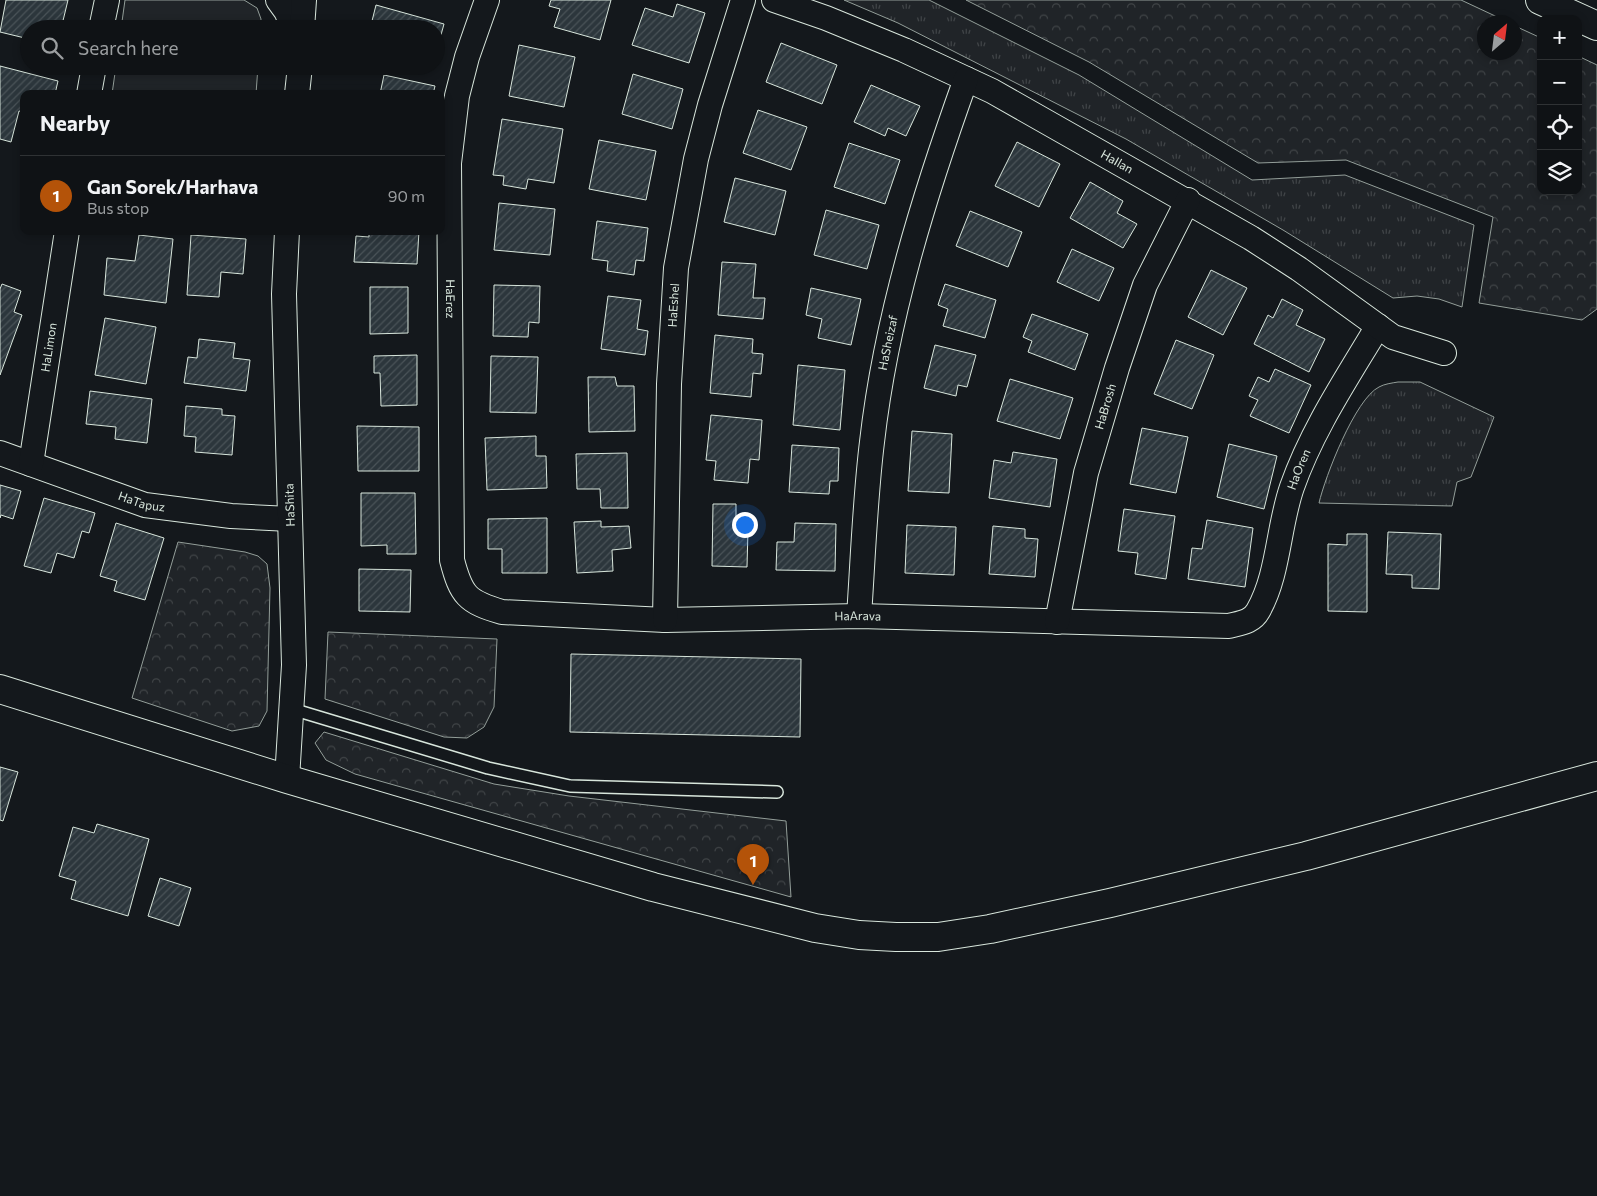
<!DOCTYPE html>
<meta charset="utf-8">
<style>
:root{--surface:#0f1215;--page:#1d2022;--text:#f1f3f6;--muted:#9b9ea0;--line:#2f3234;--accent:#b45309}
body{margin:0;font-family:Commissioner,sans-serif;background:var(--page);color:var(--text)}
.controls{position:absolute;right:15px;top:15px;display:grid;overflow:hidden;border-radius:10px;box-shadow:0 2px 8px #0003}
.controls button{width:45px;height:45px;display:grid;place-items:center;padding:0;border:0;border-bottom:1px solid var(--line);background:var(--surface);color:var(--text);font:25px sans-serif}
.compass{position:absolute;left:1477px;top:15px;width:45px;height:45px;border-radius:50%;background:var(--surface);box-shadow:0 2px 8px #0003;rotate:28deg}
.you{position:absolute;left:744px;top:524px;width:18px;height:18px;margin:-12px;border:4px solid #fff;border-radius:50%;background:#1a73e8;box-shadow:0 0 0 8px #1a73e833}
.badge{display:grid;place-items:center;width:32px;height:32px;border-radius:50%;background:var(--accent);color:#fff;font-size:16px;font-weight:700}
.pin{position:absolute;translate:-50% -41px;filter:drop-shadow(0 1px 2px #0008)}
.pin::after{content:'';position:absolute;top:26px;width:18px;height:15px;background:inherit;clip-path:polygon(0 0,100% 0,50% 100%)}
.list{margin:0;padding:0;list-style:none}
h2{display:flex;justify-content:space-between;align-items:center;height:65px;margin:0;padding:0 20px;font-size:21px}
h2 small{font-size:16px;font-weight:400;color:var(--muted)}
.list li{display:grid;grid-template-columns:32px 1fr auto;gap:15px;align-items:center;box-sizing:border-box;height:80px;padding:0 20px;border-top:1px solid var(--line)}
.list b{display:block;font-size:19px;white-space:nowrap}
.list p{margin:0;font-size:16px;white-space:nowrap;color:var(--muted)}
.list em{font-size:16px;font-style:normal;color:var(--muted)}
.icon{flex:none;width:28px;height:28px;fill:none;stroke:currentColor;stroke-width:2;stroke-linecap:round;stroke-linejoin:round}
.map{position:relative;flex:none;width:1597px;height:1196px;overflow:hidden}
.search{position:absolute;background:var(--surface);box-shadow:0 2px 8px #0003;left:20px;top:20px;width:425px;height:55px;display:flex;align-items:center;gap:12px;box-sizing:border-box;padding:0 18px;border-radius:28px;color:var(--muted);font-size:19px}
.panel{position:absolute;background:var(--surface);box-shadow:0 2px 8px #0003;left:20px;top:90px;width:425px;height:145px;border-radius:10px}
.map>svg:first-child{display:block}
.green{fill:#202428;stroke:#939e99}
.forest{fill:url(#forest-crowns);stroke:#939e99}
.park{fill:url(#park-tufts);stroke:#939e99}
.building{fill:url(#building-hatch);stroke:#d8e6dc}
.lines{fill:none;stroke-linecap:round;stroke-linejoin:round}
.lane-casing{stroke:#d8e6dc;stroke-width:14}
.street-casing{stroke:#d8e6dc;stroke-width:26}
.secondary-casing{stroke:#d8e6dc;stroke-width:30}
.lane{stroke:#14181c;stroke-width:11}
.street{stroke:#14181c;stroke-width:24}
.secondary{stroke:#14181c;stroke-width:28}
.labels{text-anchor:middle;stroke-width:4;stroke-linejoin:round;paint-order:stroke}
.street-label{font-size:12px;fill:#d8e6dc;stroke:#14181c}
</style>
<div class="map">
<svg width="1597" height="1196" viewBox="0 0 1597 1196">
<defs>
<pattern id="forest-crowns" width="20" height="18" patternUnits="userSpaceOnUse" patternTransform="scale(1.25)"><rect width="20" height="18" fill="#202428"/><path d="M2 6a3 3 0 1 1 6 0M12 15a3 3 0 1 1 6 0" fill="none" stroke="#404447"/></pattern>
<pattern id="park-tufts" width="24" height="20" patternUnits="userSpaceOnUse" patternTransform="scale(1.25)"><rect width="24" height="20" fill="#202428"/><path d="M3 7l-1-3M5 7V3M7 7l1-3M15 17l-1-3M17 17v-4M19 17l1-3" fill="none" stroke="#404447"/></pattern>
<pattern id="building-hatch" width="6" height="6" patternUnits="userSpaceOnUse" patternTransform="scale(1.25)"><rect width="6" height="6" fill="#2c363c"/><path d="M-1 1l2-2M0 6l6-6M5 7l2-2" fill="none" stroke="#4a5358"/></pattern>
</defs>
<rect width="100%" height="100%" fill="#14181c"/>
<g class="green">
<polygon points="125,0 244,0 257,8 261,19 260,29 121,29"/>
<polygon points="116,66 258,66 256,94 112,94"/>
</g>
<g class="forest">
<polygon points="966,0 1461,0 1508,22 1484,22 1484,52 1514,52 1515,26 1541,38 1541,191 1578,191 1578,56 1597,65 1597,309 1582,320 1479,303 1493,217 1346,160 1258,163 1089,62"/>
<polygon points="178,542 245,552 258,556 267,564 270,588 267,711 259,726 232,731 132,698"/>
<polygon points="328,632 497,639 494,707 484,727 467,738 444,737 325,699"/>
<polygon points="324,732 494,784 569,796 786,821 791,897 355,774 326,760 315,743"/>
</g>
<g class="park">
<polygon points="844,0 929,0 1079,75 1252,180 1345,175 1474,225 1462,307 1439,299 1417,296 1393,298 1283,230 1126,139 898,23"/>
<path d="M1398,382H1420L1494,417L1471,477L1457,482L1452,506L1319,503C1325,477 1355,399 1379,387C1384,384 1392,383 1398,382Z"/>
</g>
<g class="building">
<polygon points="6,0 68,0 61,29 29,29 29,39 0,32"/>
<polygon points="551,0 611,0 600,40 554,27 560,9 549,6"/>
<polygon points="677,4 705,13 689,63 632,45 645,8 673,17"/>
<polygon points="376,5 444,24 436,53 436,29 370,29"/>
<polygon points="781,43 837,65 822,104 766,82"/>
<polygon points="519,45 575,57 564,107 509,96"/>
<polygon points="0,66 58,81 55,94 24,94 24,112 19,111 11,142 0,139"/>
<polygon points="633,74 683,89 672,129 622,114"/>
<polygon points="384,75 435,86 433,94 380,94"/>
<polygon points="871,85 920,106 906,136 888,128 885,136 854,122"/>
<polygon points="758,110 807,127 791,170 743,153"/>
<polygon points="502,119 563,129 554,183 528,179 526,189 503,185 504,176 493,175"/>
<polygon points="599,140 656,151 646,200 589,189"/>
<polygon points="1017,142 1060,164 1039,207 995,186"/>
<polygon points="849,143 900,160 885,204 834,187"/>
<polygon points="735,178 786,191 775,235 724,222"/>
<polygon points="1090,182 1123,201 1117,213 1137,224 1123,248 1070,218"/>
<polygon points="499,203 555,209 550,255 494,250"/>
<polygon points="826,210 879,225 867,269 814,255"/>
<polygon points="970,211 1022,232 1008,267 956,246"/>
<polygon points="597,221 648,228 644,261 636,260 634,275 607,271 608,261 592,259"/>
<polygon points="369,231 419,231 417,264 354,262 356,236 369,237"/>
<polygon points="139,235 173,239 166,303 104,295 107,258 135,261"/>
<polygon points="191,235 246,239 243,274 221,272 219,297 187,295"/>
<polygon points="1072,249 1114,268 1099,301 1057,282"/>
<polygon points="722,262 756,264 753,298 765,298 763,319 718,315"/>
<polygon points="1211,270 1247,288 1223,335 1188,317"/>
<polygon points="2,284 21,291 14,312 22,315 0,375 0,289"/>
<polygon points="945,284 996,300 985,338 943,326 948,309 938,305"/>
<polygon points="494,285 540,286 539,323 529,322 528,337 493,336"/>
<polygon points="370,287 408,287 408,333 370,334"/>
<polygon points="811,288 861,299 851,345 818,338 822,319 806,315"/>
<polygon points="608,296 641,300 637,329 648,331 645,355 601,349"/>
<polygon points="1282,299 1303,310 1296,325 1325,339 1309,372 1254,344 1268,315 1273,318"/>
<polygon points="1032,314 1088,334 1075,370 1028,352 1032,341 1023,337"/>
<polygon points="105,318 156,327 146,384 95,375"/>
<polygon points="715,335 753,339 752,353 763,354 761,374 753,373 751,397 710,393"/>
<polygon points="199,339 235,343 233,358 250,360 246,391 184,383 188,357 197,358"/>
<polygon points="1176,340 1214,355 1192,409 1154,394"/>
<polygon points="935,345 976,355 967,387 958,385 956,396 924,388"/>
<polygon points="417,355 417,405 381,406 380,373 374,373 374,356"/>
<polygon points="491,356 538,357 536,413 490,412"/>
<polygon points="798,365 845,370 840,430 793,425"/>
<polygon points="1275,369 1311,385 1289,433 1250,416 1258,400 1249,396 1258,377 1269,382"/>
<polygon points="588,377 615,377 617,386 634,386 635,431 589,432"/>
<polygon points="1010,379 1073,398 1060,439 997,421"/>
<polygon points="90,391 152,399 147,443 115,439 116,427 86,424"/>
<polygon points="186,406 222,409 222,415 235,416 232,455 195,452 196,437 184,436"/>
<polygon points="711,415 762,420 759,460 750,459 748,483 714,480 716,461 706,460"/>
<polygon points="357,426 419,427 419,471 358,471"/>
<polygon points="1142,428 1188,437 1176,493 1130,484"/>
<polygon points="912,431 952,434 949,493 908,491"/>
<polygon points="536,436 536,456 546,456 547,488 487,490 485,438"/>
<polygon points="1229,444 1277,456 1264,509 1217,497"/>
<polygon points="792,445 839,448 838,481 830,481 829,494 789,492"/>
<polygon points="1013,452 1057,459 1050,507 989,498 994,460 1011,463"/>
<polygon points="627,453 628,508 601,508 600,489 577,489 576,454"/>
<polygon points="0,485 21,491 13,519 1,515 0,518"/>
<polygon points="361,493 415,493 416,554 387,554 387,545 361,546"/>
<polygon points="44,498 95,513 89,533 82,531 74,558 57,553 51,573 24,566"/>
<polygon points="713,504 736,504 736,530 748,530 747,567 712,566"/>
<polygon points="1124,509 1175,516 1166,579 1135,574 1138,553 1118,551"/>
<polygon points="547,518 547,573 502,573 502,549 488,549 488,519"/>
<polygon points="1207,520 1253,528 1245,587 1188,579 1192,548 1202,549"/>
<polygon points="601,521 601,527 629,526 631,548 612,550 613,571 577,573 574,522"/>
<polygon points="116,523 164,538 145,600 114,591 117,581 100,576"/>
<polygon points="795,523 836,524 835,571 776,570 777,542 794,542"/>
<polygon points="907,525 956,527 954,575 905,573"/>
<polygon points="993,526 1025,529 1025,538 1038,539 1035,577 989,574"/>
<polygon points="1388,532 1441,534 1439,589 1412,588 1412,575 1386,574"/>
<polygon points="1347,534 1367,534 1367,612 1328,611 1328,544 1347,545"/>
<polygon points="359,569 411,570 410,612 359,611"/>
<polygon points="571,654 801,659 800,737 570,732"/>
<polygon points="0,767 18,772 3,821 0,820"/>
<polygon points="97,824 149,839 128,916 71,899 76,881 59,876 73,827 94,833"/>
<polygon points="160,878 191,888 179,926 148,916"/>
</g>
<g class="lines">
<g class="lane-casing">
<polyline id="lane" points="292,709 488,768 570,786 777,792"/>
</g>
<g class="street-casing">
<g id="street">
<polyline points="278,0 286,11 294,29"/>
<path id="s1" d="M487,0L467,57L457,96L449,163L452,560C461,595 467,602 502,612L665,620L859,616L1229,626C1240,623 1252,622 1258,611C1279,574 1278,527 1292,487C1312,430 1347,378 1378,326"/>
<path id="s2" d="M774,0L826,18L904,50L992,91L1251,238L1299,269L1393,337L1444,353"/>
<polyline points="101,29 107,0"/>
<polyline points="302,29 304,0"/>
<polyline points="89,94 94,66"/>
<polyline points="297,94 300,66"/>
<path id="s3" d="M0,453L145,505L231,516L290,519"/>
<path id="s4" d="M31,464L67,231"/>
<path id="s5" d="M859,616C863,558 865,499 872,442C886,318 924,196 966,79"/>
<path id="s6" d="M665,620L669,384L676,268L696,159L710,105L743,0"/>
<path id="s7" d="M1057,622L1086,473L1117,368L1145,285L1188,200"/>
<polyline points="287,779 294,665 284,294 287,231"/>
</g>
</g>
<g class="secondary-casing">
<g id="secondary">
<polyline points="1540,0 1597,26"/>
<polyline points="0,689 287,779 653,887 815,928 859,935 896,937 938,937 990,929 1110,903 1306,856 1597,776"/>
</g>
</g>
<use href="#lane" class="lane"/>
<use href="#street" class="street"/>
<use href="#secondary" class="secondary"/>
</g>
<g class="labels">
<g class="street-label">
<text dy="4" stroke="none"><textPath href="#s2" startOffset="380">HaIlan</textPath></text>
<text dy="4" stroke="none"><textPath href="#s1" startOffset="304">HaErez</textPath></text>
<text dy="4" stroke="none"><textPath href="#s6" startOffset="315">HaEshel</textPath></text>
<text dy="4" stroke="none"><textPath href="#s5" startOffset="275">HaSheizaf</textPath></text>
<text dy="4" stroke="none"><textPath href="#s4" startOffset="118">HaLimon</textPath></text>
<text dy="4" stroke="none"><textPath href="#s7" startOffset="221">HaBrosh</textPath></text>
<text dy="4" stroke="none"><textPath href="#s1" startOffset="1552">HaOren</textPath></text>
<text dy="4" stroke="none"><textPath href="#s3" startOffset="150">HaTapuz</textPath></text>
<text transform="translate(290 505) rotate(-92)" y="4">HaShita</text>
<text dy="4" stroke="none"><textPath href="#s1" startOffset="999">HaArava</textPath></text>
</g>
</g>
</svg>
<div class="controls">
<button>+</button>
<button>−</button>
<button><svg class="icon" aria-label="locate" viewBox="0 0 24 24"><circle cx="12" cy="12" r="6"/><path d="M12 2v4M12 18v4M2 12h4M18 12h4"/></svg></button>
<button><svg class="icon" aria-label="layers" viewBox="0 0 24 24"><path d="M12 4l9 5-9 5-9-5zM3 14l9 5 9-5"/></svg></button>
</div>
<svg class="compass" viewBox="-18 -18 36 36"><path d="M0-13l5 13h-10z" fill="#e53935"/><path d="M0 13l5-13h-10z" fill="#9b9ea0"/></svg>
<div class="you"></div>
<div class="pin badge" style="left:753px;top:885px">1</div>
<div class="search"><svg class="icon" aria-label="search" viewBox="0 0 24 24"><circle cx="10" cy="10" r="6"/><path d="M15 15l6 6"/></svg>Search here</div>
<section class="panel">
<h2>Nearby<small></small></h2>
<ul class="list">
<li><span class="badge">1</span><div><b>Gan Sorek/Harhava</b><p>Bus stop</p></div><em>90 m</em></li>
</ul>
</section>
</div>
